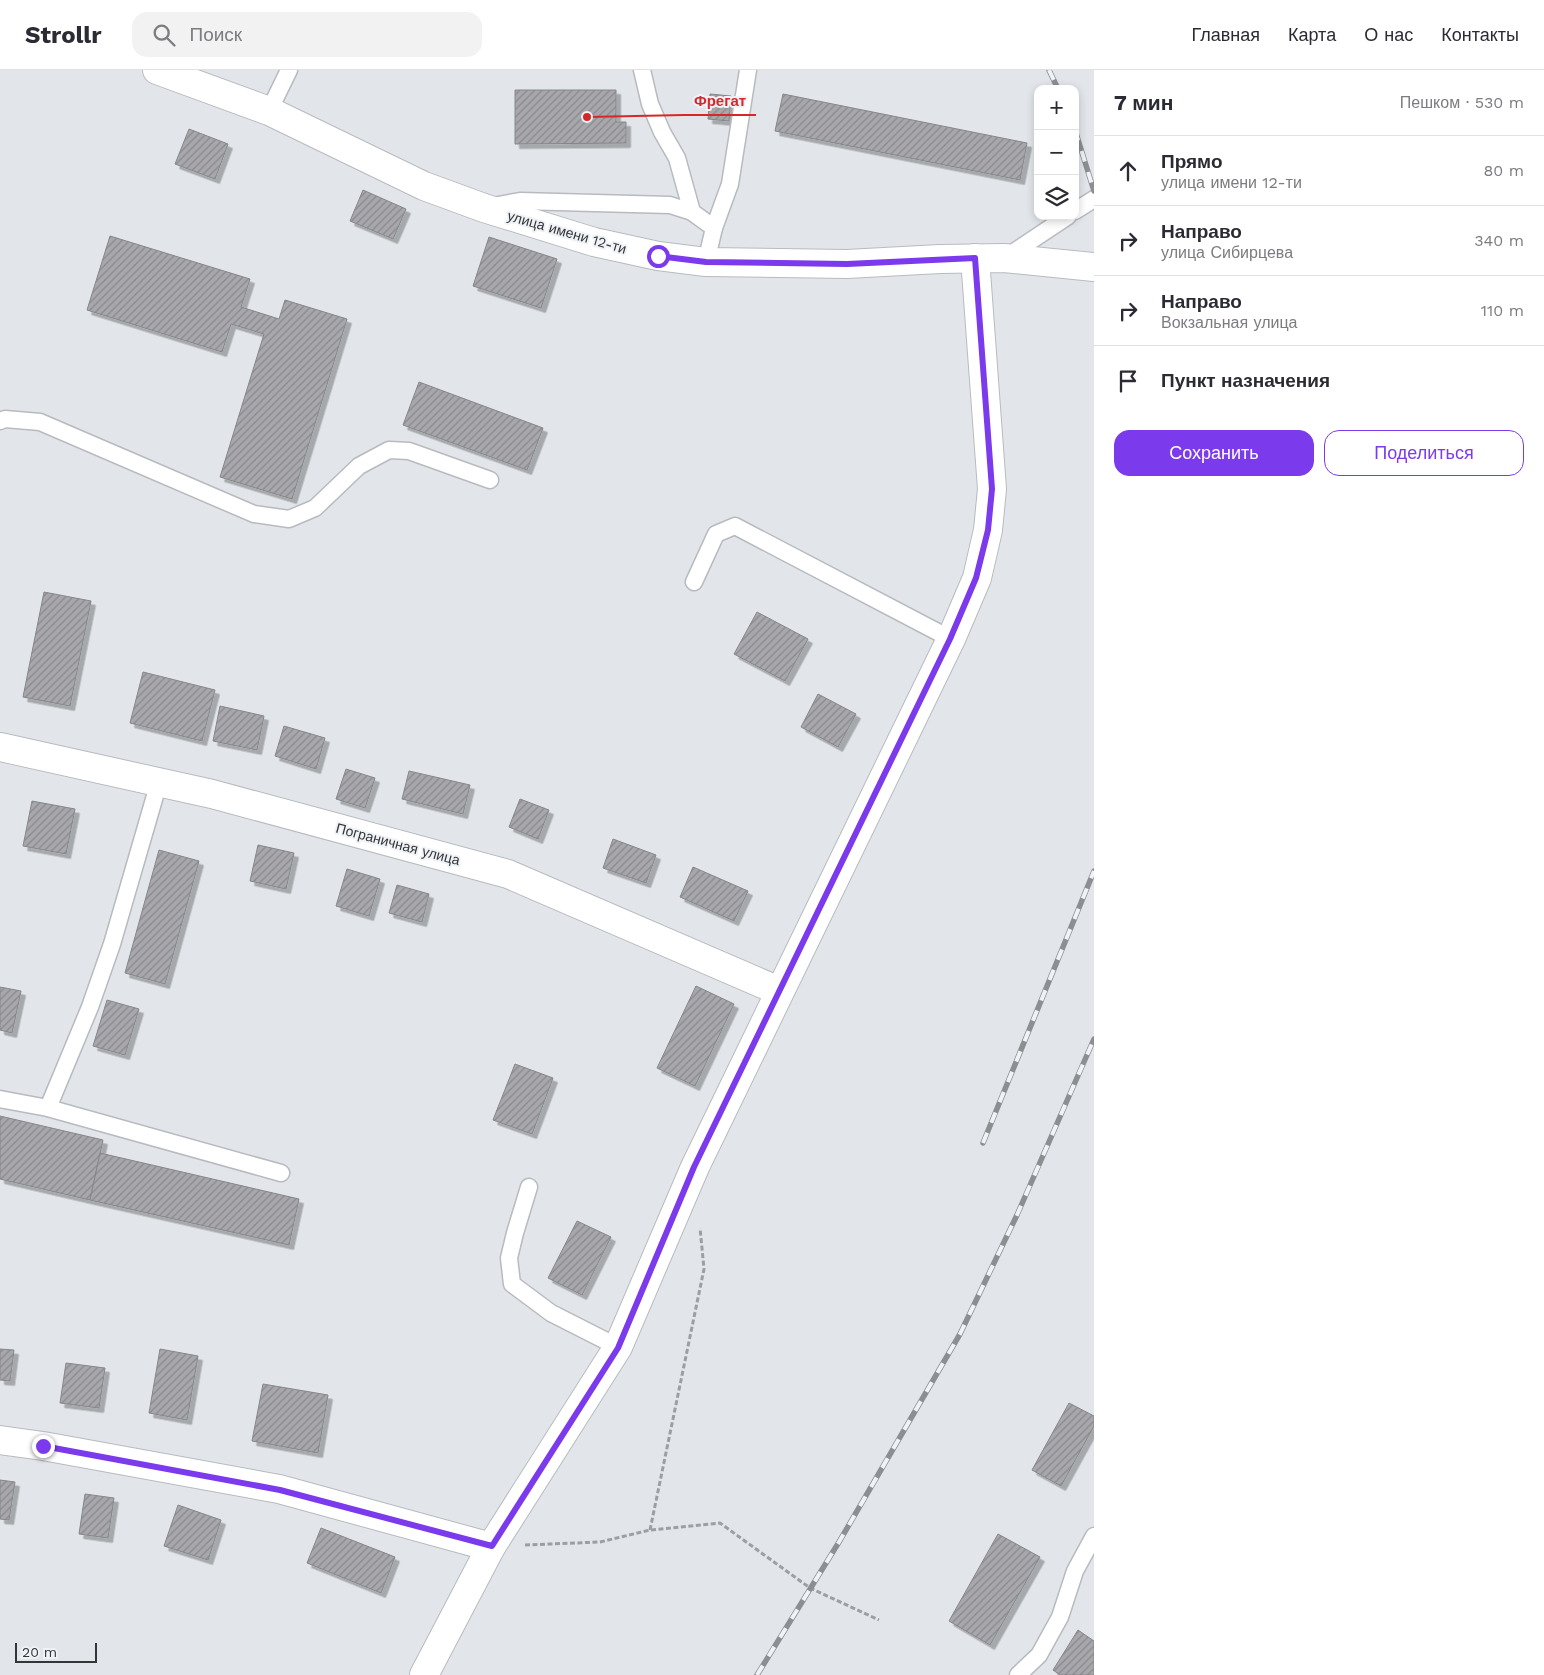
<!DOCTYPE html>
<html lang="ru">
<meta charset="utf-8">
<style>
:root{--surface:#fff;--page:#f2f2f3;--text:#2b2b33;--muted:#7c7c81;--line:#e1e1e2;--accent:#7c3aed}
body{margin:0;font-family:"Work Sans",sans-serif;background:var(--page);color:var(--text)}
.controls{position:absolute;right:15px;top:15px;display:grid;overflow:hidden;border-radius:10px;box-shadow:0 2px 8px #0003}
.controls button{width:45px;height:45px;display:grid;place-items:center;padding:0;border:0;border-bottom:1px solid var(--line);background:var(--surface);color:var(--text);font:25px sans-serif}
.scale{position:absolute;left:15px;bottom:12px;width:82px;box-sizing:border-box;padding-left:5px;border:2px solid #343537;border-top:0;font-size:14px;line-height:18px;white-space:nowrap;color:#343537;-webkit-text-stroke:4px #eff3f7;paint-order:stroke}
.stop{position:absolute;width:15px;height:15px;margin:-11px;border:4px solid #7c3aed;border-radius:50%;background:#fff}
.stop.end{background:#7c3aed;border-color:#fff;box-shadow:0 1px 5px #0008}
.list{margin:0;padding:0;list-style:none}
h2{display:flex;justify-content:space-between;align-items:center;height:65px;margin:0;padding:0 20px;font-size:21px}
h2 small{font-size:16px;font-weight:400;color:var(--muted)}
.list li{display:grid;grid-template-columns:32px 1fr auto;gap:15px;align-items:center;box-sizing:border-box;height:70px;padding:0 20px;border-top:1px solid var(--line)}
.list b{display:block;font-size:19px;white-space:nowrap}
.list p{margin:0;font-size:16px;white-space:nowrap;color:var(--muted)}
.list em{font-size:16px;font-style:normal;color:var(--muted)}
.actions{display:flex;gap:10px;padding:15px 20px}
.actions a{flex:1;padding:11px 0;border:1px solid var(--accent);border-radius:15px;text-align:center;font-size:18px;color:var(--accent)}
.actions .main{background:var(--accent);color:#fff}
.icon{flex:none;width:28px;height:28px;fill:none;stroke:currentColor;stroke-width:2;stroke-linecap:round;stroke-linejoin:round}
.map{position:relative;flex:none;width:1094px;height:1605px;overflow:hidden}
header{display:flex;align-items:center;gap:30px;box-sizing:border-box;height:70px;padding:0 25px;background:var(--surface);border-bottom:1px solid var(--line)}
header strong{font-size:24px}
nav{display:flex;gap:28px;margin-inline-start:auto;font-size:18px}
.search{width:350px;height:45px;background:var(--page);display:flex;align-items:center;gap:12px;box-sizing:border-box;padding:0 18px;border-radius:15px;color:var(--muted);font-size:19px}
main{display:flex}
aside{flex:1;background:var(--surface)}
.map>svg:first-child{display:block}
.building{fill:url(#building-hatch);stroke:#85868b;filter:url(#shadow)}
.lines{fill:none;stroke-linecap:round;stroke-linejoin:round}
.service-casing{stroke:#b7bbbf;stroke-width:19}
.minor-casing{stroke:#b7bbbf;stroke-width:30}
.tertiary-casing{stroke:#b7bbbf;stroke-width:30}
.secondary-casing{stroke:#b7bbbf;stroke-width:30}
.path{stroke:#9c9ea2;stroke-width:3;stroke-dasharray:5 2.5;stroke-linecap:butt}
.service{stroke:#fff;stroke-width:16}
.minor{stroke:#fff;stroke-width:28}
.tertiary{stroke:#fff;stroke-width:28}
.secondary{stroke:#fff;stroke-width:28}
.rail-casing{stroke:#8c8f92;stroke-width:5.5}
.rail{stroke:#eff3f7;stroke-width:4;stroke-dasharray:11;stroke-linecap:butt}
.route{stroke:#7c3aed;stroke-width:6}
.labels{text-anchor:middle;stroke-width:4;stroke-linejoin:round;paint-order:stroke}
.street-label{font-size:14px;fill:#343537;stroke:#eff3f7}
.leader{fill:none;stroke:#d62828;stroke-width:2}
.callout-dot{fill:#d62828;stroke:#eff3f7;stroke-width:2}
.callout-label{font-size:15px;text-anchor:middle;font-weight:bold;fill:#d62828;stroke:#eff3f7;stroke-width:4;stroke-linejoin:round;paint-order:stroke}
</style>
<header>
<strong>Strollr</strong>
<div class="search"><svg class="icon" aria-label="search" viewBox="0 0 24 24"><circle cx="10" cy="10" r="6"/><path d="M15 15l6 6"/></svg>Поиск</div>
<nav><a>Главная</a><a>Карта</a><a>О нас</a><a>Контакты</a></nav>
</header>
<main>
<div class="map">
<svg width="1094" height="1605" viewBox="0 0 1094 1605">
<defs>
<pattern id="building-hatch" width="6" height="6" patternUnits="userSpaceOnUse" patternTransform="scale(1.25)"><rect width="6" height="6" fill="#a7a7ac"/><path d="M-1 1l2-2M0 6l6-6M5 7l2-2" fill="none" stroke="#89898d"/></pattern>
<filter id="shadow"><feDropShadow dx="4.5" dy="4.5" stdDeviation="0" flood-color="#0004"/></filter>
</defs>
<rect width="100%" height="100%" fill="#e2e6ea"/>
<g class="building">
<polygon points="515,20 616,20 616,52 626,52 626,73 515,74"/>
<polygon points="710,24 731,26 729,51 708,49"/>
<polygon points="783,24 1027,73 1020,110 775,61"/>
<polygon points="189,59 228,74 215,109 175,94"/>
<polygon points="363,120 406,139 393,169 350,151"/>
<polygon points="110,166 250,209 241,237 279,249 285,230 347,249 292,429 220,407 264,264 231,254 222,282 87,240"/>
<polygon points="489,167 557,189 541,238 473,216"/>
<polygon points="419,312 543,358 527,400 403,355"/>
<polygon points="44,522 91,531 70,636 23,627"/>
<polygon points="757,542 808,569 785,611 734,584"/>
<polygon points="143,602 215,620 202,671 130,653"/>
<polygon points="818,624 856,644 838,677 801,657"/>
<polygon points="220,636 264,646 257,680 213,671"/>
<polygon points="284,656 325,668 316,699 275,686"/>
<polygon points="346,699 375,708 365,738 336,729"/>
<polygon points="409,701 470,715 463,744 402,729"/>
<polygon points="520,729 549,740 538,769 509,757"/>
<polygon points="32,731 75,739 66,784 23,776"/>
<polygon points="613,769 656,785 646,813 603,798"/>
<polygon points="258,775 294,783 286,819 250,811"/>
<polygon points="159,780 199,791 165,914 125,903"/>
<polygon points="693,797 748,821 734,851 680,827"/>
<polygon points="347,799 380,809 369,846 336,836"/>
<polygon points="397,815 429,824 422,852 389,843"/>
<polygon points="696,916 734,934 695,1016 657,998"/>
<polygon points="0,917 21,921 12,963 0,960"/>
<polygon points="107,930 139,939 125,985 93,976"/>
<polygon points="515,994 553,1008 532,1064 493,1050"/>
<polygon points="0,1046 103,1070 90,1130 0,1109"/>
<polygon points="100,1083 299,1129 289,1175 90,1130"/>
<polygon points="577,1151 611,1167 582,1225 548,1208"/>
<polygon points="0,1279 14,1280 10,1311 0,1310"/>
<polygon points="160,1279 198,1286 187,1350 149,1343"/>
<polygon points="66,1293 105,1298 99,1338 60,1333"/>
<polygon points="263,1314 328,1325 318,1383 252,1371"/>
<polygon points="1069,1333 1094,1346 1094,1356 1061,1416 1032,1400"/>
<polygon points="0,1410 15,1412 9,1450 0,1449"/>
<polygon points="85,1424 114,1428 108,1468 79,1464"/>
<polygon points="178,1435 221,1450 208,1490 164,1476"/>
<polygon points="321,1458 395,1487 381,1523 307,1493"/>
<polygon points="998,1464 1040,1487 990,1575 949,1551"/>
<polygon points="1078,1560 1094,1571 1094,1605 1060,1605 1053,1600"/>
</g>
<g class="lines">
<g class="service-casing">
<g id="service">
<polyline points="642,0 650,34 662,62 677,88 692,142"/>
<polyline points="269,41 289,0"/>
<polyline points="493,136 520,131 670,135 692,142 714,158"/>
<polyline points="1075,141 1094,129"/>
<polyline points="1005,188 1068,146"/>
<polyline points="706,192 714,158 730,114 748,0"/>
<polyline points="0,351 5,349 40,352 254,444 289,449 315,438 359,396 389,380 409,381 490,410"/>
<polyline points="694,512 716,464 735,456 951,569"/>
<polyline points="0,1029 48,1038 90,937 112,874 159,712"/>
<polyline points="48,1038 281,1103"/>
<polyline points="529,1117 515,1163 509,1188 512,1214 551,1243 618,1277"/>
<polyline points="1018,1605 1039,1585 1060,1547 1075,1501 1094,1466"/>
</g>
</g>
<g class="minor-casing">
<polyline id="minor" points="0,1370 43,1376 279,1419 491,1477"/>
</g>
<g class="tertiary-casing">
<g id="tertiary">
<polyline points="0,677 212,724 508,804 779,921"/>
<polyline points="424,1605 491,1477 618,1277 695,1097 951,569 977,508 988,460 992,419 975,188"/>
</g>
</g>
<g class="secondary-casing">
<polyline id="secondary" points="157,0 269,41 424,116 484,138 594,172 658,186 706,192 847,194 940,189 1004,188 1094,197"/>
</g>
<g class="path">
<polyline points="650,1460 704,1199 700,1158"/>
<polyline points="525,1475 600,1472 650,1460 720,1453 810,1518 879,1550"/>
</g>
<use href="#service" class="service"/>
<use href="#minor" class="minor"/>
<use href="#tertiary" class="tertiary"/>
<use href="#secondary" class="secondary"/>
<g class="rail-casing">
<g id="rail">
<polyline points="1049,0 1058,19"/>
<polyline points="1075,60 1094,121"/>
<polyline points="983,1073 1094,801"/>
<polyline points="757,1605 839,1472 960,1264 1017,1145 1094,969"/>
</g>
</g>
<use href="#rail" class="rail"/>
</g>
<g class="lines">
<polyline class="route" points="43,1376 280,1420 492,1476 618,1278 694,1097 950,569 976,508 988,460 992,419 975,188 847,194 706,192 658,186"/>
</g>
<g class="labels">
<g class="street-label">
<text transform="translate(567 162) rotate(16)" y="5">улица имени 12-ти</text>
<text transform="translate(398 774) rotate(15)" y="5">Пограничная улица</text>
</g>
</g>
<path class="leader" d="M587 47L684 45H756"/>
<circle class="callout-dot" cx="587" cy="47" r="5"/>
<g class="callout-label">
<text x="720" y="36">Фрегат</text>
</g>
</svg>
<div class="controls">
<button>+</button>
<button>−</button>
<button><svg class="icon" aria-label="layers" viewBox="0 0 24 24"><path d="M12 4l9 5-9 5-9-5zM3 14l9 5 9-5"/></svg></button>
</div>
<div class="scale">20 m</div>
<div class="stop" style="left:658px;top:186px"></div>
<div class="stop end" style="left:43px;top:1376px"></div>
</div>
<aside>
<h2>7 мин<small>Пешком · 530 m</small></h2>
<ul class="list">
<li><svg class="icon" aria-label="ahead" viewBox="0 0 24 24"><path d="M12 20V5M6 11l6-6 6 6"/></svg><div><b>Прямо</b><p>улица имени 12-ти</p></div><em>80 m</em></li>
<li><svg class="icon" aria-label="right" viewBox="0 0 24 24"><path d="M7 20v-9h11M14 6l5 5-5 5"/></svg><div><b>Направо</b><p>улица Сибирцева</p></div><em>340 m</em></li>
<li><svg class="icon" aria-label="right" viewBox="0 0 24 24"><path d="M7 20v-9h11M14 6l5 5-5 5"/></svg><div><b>Направо</b><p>Вокзальная улица</p></div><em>110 m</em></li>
<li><svg class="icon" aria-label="arrive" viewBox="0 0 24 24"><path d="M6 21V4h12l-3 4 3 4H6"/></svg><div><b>Пункт назначения</b></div></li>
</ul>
<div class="actions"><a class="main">Сохранить</a><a>Поделиться</a></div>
</aside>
</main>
